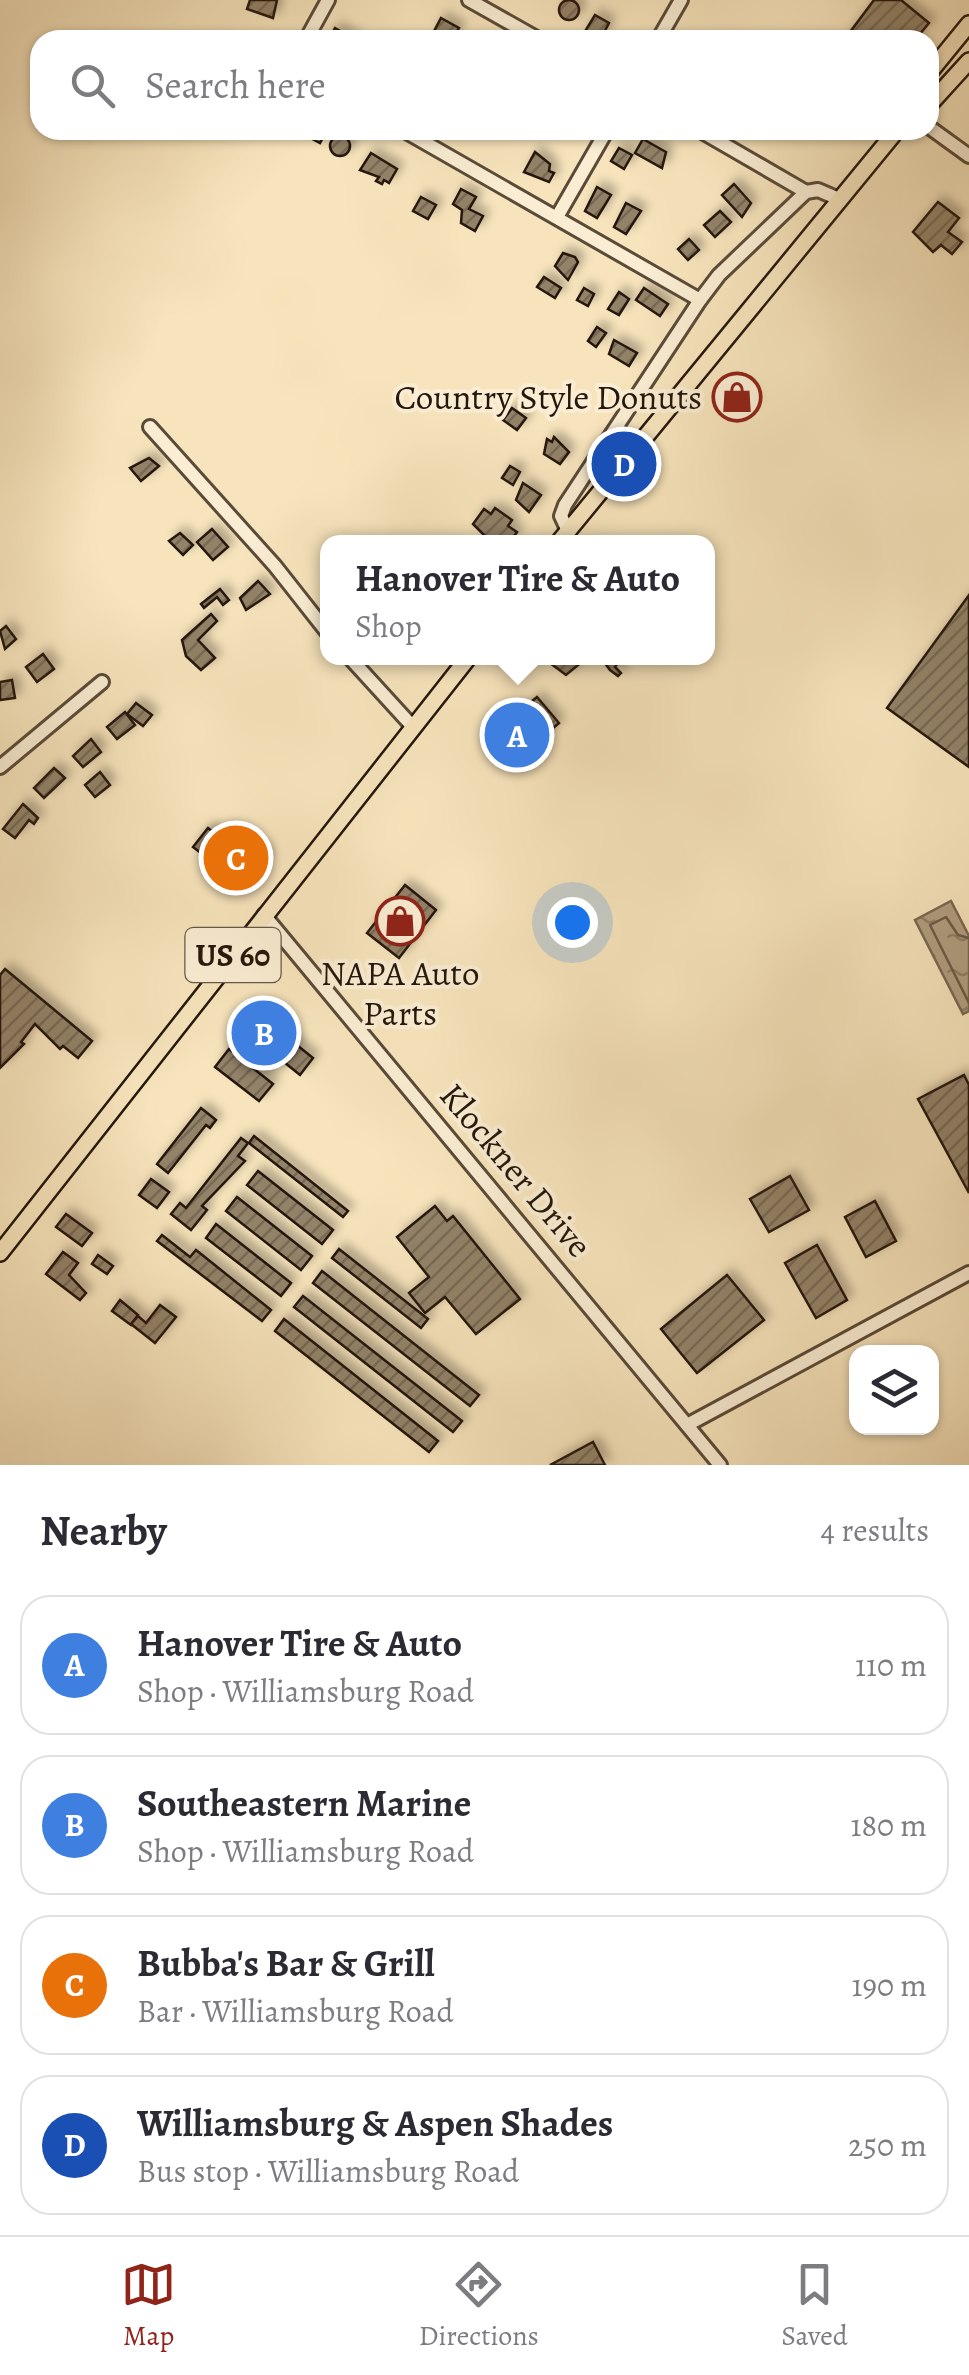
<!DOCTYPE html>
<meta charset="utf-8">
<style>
:root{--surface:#fff;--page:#f2f2f3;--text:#2b2b33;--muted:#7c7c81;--line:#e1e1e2;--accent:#8f2418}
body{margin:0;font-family:Alegreya,serif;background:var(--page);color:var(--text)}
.controls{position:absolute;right:30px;bottom:30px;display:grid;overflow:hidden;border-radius:20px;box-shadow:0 2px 8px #0004}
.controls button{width:90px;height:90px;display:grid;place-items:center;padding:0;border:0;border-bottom:2px solid var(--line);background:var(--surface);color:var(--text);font:50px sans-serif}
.you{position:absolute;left:572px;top:922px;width:35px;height:35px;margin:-25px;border:8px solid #fff;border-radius:50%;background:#1a73e8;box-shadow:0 0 0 15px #1a73e833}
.badge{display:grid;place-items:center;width:65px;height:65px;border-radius:50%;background:var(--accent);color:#fff;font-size:32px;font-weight:700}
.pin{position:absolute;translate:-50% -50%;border:5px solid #fff;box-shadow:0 2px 10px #0006}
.popup{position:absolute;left:320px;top:535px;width:395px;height:130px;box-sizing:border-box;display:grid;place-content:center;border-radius:20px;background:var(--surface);filter:drop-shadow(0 2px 8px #0005);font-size:32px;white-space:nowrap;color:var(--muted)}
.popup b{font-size:38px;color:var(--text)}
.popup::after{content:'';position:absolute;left:50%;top:100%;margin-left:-20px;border:20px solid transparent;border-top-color:var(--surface)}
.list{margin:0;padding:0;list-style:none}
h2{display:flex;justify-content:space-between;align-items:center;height:130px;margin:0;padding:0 40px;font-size:42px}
h2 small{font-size:32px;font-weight:400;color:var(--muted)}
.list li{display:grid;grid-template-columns:65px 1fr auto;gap:30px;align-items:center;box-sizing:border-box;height:140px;margin:0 20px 20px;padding:0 20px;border:2px solid var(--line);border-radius:30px}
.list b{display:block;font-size:38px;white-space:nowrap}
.list p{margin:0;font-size:32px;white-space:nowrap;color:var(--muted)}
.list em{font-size:32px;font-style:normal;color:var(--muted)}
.icon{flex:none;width:55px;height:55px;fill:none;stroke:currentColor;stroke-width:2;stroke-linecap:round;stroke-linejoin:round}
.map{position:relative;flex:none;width:969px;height:1465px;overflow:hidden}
.search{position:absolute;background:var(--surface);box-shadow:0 2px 8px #0004;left:30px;right:30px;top:30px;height:110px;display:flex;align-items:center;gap:25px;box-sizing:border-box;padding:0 35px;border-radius:30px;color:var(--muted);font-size:38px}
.sheet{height:770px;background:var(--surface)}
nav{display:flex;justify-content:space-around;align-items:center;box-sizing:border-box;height:140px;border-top:2px solid var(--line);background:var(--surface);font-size:28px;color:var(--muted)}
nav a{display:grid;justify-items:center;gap:5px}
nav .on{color:var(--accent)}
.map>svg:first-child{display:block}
.water{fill:url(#water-ripples);stroke:#786852;stroke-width:2.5}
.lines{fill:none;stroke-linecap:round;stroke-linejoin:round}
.shore{stroke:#6a5a46;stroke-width:2.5}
.building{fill:url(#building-hatch);stroke:#25170c;stroke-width:2.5;filter:url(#shadow)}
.minor-casing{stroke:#5a4a38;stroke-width:18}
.major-casing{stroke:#25170c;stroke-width:20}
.minor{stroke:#faedd3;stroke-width:12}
.major{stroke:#f7e4bc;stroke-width:15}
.labels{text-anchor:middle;stroke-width:8;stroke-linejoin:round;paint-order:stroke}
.shield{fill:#faedd3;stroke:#655748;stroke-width:2.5}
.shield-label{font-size:32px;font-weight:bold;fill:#25170c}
.poi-label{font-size:35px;fill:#25170c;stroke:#faedd3;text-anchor:end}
.street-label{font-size:35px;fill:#25170c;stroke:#faedd3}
</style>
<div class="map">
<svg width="969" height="1465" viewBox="0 0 969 1465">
<defs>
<pattern id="water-ripples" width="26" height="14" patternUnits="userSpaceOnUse" patternTransform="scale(2.5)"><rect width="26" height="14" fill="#b09e80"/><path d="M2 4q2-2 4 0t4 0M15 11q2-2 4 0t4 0" fill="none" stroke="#8f8067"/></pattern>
<pattern id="building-hatch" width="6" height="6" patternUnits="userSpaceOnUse" patternTransform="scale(2.5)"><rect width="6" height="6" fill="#928268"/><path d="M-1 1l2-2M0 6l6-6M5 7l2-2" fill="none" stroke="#776954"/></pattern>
<filter id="shadow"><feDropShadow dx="6" dy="-6" stdDeviation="5" flood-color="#0004"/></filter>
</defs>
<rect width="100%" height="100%" fill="#f7e4bc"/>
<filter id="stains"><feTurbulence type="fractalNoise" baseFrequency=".002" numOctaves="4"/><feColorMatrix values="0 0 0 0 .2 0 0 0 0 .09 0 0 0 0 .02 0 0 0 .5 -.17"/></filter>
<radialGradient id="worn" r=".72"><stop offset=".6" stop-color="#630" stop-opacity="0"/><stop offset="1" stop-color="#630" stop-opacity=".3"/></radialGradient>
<polygon class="water" points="951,901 969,936 969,1011 963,1014 915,920"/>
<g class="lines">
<polyline class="shore" points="969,938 958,935 946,917 930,925 969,1003"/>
</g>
<g class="building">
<polygon points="250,0 277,0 273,18 247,9"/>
<polygon points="874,0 901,0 929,23 915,40 844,40"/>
<circle cx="569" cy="10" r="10"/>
<polygon points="595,15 609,23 600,40 588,40 584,33"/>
<polygon points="441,18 459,28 452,40 432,35"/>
<polygon points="335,28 356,40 329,40"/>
<polygon points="308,130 327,130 320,143 305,135"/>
<circle cx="340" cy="146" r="10"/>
<polygon points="643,139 666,152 662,168 635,153"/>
<polygon points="619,148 632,155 624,169 611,161"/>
<polygon points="535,152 550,164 549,171 554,173 549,182 524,172"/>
<polygon points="371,153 397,169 389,183 384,180 382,184 376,181 379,177 360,170"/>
<polygon points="734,184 751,203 742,217 722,195"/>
<polygon points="597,187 611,195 597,218 585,211"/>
<polygon points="461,189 476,197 469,209 483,216 475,231 461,223 462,210 453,204"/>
<polygon points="421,197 436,205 428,219 413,211"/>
<polygon points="938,202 959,218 948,232 962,242 952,254 941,245 933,252 913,232"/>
<polygon points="626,203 641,211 626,234 614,227"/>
<polygon points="720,211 731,222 715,237 704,225"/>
<polygon points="689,239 699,250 688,260 678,249"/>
<polygon points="563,253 575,257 578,262 568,280 555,266"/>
<polygon points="544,277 561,288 555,298 537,287"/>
<polygon points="584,288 594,294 588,306 577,300"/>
<polygon points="644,288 668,304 660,316 636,300"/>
<polygon points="619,292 629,299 619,315 608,309"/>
<polygon points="597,327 606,333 596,347 588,341"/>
<polygon points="614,340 637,353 629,366 609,354"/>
<polygon points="734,384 751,398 744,413 723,396"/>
<polygon points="512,408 526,418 517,430 503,420"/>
<polygon points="554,437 569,452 560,464 544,454 547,439 552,442"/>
<polygon points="149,458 159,466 141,481 130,468"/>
<polygon points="510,466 520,472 513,485 502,478"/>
<polygon points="523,483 541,495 529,512 516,500"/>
<polygon points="495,508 512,520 508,526 517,532 510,542 487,538 473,524 484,509 491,514"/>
<polygon points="212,529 228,547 213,560 197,542"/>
<polygon points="180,533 193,545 183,555 169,541"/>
<polygon points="258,581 270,594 246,610 240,598"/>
<polygon points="220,589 229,600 223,605 217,597 204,608 201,604"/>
<polygon points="969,595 969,767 887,708"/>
<polygon points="211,614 217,621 198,640 215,658 201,670 186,656 182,640"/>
<polygon points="6,626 16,639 5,649 0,631"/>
<polygon points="43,654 54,669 37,682 26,667"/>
<polygon points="554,658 569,658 578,665 566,675 550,663"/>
<polygon points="601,658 621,658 615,667 621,673 618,676 610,670"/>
<polygon points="12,680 15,698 0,700 0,682"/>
<polygon points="537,697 559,723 505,768 483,742 490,737 486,732 500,718 508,721"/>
<polygon points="136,703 152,715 143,726 127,714"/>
<polygon points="125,712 135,725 117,739 107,727"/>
<polygon points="91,739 101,752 83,767 73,756"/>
<polygon points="54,768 65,778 44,798 34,788"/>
<polygon points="100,772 110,785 95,797 85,785"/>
<polygon points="23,804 38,818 34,824 29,820 15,838 3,829"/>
<polygon points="208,828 222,839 229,829 258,856 261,852 266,856 244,886 193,847"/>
<polygon points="405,885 436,910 399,958 367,933"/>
<polygon points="5,969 92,1041 78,1058 63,1046 60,1049 35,1024 21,1042 24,1044 0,1068 0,975"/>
<polygon points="257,1013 313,1058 300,1075 243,1029"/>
<polygon points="229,1049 273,1084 259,1101 215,1067"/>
<polygon points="964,1075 969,1085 969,1193 918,1099"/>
<polygon points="201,1108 216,1120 210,1128 206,1125 168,1173 157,1164"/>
<polygon points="254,1136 348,1211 343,1217 249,1143"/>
<polygon points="241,1138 248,1143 238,1156 245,1161 202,1206 207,1210 191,1230 171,1214 180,1203 186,1208"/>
<polygon points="258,1171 333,1230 322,1244 247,1185"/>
<polygon points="790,1176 809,1210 769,1232 750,1199"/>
<polygon points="151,1179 169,1192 157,1208 139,1195"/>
<polygon points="237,1197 312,1256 301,1270 226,1211"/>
<polygon points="875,1201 896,1241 866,1257 845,1217"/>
<polygon points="435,1206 447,1221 453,1216 520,1299 476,1334 445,1297 425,1313 409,1293 429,1277 397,1237"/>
<polygon points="66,1214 92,1233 82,1246 56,1227"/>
<polygon points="216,1224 291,1283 281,1296 206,1238"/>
<polygon points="162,1235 190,1257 196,1250 271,1310 262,1321 157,1241"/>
<polygon points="817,1245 847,1300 816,1318 785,1263"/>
<polygon points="339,1249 428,1319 421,1328 332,1258"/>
<polygon points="63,1252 78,1263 69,1275 86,1293 80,1300 46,1274"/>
<polygon points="98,1255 113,1266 107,1274 92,1264"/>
<polygon points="322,1271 479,1395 470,1406 313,1283"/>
<polygon points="727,1275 764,1320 697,1373 661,1329"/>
<polygon points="303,1296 462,1421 453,1432 294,1307"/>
<polygon points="120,1300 138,1315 131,1325 112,1311"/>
<polygon points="160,1305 176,1317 155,1343 131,1324 138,1316 146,1323"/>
<polygon points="284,1319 438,1441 429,1452 275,1331"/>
<polygon points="593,1442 605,1465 550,1465"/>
</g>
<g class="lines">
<g class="minor-casing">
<g id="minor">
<polyline points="469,0 540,40"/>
<polyline points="306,40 328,0"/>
<polyline points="658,40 681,0"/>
<polyline points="929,127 969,156"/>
<polyline points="403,130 700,300"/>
<polyline points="699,130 806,192"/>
<polyline points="557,217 607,130"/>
<polyline points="150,427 275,566 327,632"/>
<polyline points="568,531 561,516 565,505 700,300 719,275 806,192 818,190 839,199"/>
<polyline points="350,658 413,727"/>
<polyline points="0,767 102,682"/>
<polyline points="264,915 720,1465"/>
<polyline points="687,1425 969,1273"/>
</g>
</g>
<g class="major-casing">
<g id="major">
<polyline points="929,73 969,24"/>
<polyline points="929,105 969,61"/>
<polyline points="559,542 897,130"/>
<polyline points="0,1253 468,658"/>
</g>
</g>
<use href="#minor" class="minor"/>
<use href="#major" class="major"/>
</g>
<defs>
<g id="shop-ring" transform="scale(2.5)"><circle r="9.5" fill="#faedd3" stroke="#8f2418" stroke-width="1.5"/><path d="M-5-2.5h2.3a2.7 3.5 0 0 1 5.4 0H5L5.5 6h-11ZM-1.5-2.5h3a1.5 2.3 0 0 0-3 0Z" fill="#8f2418"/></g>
</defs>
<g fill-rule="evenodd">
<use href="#shop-ring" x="737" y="397"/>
<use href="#shop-ring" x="400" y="921"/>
</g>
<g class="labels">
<rect class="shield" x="185.5" y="928" width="95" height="54" rx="8"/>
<g class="shield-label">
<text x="233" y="966">US 60</text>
</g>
<g class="poi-label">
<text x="702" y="409">Country Style Donuts</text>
<text x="400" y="985" text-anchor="middle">NAPA Auto<tspan x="400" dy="40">Parts</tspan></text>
</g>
<g class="street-label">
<text transform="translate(516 1170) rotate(50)" y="12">Klockner Drive</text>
</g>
</g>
<rect width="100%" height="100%" filter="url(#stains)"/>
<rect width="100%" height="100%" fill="url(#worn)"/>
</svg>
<div class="controls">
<button><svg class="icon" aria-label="layers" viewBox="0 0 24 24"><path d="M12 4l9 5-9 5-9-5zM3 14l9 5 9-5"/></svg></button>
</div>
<div class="you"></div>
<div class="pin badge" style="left:517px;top:735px;background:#3f7fe0">A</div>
<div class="popup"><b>Hanover Tire &amp; Auto</b>Shop</div>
<div class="pin badge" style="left:264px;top:1033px;background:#3f7fe0">B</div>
<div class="pin badge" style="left:236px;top:858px;background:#e8710a">C</div>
<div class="pin badge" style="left:624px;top:464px;background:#1a4fb4">D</div>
<div class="search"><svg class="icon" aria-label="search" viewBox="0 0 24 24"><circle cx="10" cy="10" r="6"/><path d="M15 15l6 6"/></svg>Search here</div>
</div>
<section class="sheet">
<h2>Nearby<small>4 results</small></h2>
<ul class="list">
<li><span class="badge" style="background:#3f7fe0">A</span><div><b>Hanover Tire &amp; Auto</b><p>Shop · Williamsburg Road</p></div><em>110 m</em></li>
<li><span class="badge" style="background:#3f7fe0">B</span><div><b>Southeastern Marine</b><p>Shop · Williamsburg Road</p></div><em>180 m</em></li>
<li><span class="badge" style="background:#e8710a">C</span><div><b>Bubba's Bar &amp; Grill</b><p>Bar · Williamsburg Road</p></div><em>190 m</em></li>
<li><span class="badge" style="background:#1a4fb4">D</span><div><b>Williamsburg &amp; Aspen Shades</b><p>Bus stop · Williamsburg Road</p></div><em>250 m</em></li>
</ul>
</section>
<nav>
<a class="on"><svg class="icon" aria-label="map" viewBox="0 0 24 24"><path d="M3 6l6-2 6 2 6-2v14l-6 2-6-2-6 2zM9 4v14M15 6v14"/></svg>Map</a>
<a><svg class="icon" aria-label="directions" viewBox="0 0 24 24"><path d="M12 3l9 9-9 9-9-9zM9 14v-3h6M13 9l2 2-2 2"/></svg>Directions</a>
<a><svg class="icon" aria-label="saved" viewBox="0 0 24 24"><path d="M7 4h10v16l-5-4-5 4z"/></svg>Saved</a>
</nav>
